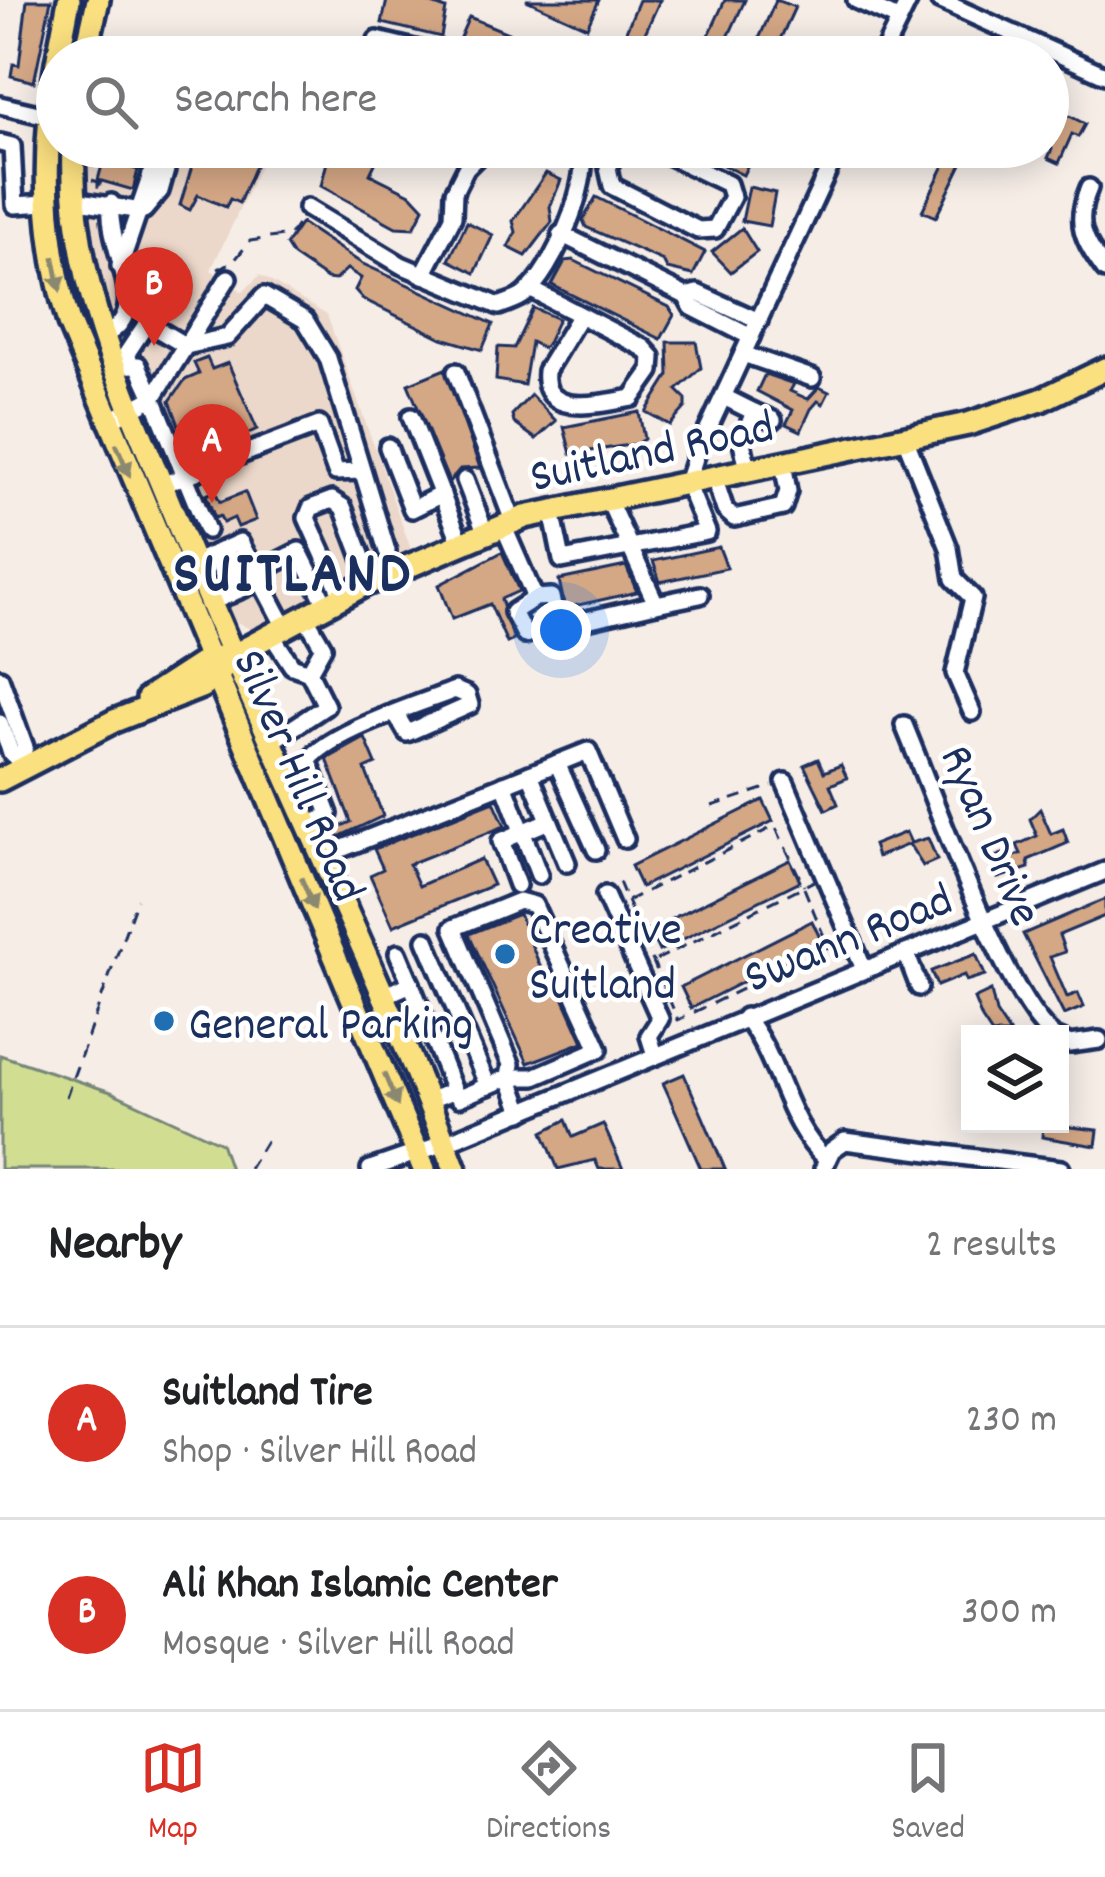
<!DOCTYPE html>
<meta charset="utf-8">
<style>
:root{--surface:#fff;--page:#f6f6f6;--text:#202124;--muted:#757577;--line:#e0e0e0;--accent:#d93025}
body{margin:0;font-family:Dekko,sans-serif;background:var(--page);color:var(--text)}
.controls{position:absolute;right:36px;bottom:36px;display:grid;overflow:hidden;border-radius:0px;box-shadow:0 6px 30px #0003}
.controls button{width:108px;height:108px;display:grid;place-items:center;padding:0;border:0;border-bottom:3px solid var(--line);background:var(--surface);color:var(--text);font:60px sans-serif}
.you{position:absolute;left:561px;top:630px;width:42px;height:42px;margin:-30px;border:9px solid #fff;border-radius:50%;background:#1a73e8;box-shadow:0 0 0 18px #1a73e833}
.badge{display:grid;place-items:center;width:78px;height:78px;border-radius:50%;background:var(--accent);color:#fff;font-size:39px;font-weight:700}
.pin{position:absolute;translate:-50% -99px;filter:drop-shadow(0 3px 6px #0008)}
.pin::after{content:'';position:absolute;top:63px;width:42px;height:36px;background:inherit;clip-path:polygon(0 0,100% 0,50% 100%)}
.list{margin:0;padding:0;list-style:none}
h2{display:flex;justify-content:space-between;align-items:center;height:156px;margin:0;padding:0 48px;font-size:51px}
h2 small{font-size:39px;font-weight:400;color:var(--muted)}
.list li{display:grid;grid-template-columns:78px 1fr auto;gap:36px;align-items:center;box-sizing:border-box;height:192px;padding:0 48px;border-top:3px solid var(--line)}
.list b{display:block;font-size:45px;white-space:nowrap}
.list p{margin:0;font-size:39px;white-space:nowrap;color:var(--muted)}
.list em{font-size:39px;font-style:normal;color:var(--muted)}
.icon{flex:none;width:66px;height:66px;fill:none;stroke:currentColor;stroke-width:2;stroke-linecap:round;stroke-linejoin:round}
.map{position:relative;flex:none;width:1105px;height:1169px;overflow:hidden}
.search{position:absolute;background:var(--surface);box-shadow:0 6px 30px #0003;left:36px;right:36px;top:36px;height:132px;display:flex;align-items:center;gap:30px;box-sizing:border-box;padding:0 42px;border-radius:66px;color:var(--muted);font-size:45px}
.sheet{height:540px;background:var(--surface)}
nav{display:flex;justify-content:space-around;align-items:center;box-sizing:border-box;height:168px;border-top:3px solid var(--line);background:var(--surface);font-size:33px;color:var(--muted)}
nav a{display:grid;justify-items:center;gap:6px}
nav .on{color:var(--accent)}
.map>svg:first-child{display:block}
.built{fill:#ecd8ca}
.grass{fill:#d1de92;stroke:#768678;stroke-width:3}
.building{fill:#d4a785;stroke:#1b2f5e;stroke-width:3}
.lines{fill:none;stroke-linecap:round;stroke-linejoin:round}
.minor-casing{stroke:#1b2f5e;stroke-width:24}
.major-casing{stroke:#1b2f5e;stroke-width:30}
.path{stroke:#1b2f5e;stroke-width:3;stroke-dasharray:12 9;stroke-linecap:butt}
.minor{stroke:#fff;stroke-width:15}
.major{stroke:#fbe080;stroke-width:21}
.oneway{fill:#8b886f}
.poi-dot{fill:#1f6fb2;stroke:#fff;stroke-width:4.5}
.labels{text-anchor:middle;stroke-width:9;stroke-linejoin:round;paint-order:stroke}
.street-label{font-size:48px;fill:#1b2f5e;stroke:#fff}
.poi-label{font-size:48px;fill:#1b2f5e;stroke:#fff;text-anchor:start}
.district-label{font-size:60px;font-weight:bold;letter-spacing:3px;fill:#1b2f5e;stroke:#fff}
</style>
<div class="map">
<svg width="1105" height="1169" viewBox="0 0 1105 1169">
<rect width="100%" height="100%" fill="#f6ede7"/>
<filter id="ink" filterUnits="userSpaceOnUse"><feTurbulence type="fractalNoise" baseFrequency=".00833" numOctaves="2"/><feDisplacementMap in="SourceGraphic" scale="24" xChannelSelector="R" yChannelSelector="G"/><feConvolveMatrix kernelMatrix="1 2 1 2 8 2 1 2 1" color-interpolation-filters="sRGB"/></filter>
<g filter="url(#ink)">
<polygon class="built" points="84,147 269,147 211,270 243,292 260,275 327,315 412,552 265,625 250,629 231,619 121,356 95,278"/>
<polygon class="grass" points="0,1055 111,1092 221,1143 230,1169 0,1169"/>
<g class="building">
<polygon points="27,0 51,0 34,82 11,76 13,64 19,65"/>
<polygon points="387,0 421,0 446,9 441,37 382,23"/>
<polygon points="526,0 599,0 587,27"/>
<polygon points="639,0 660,0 641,42 675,57 633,57 639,43 624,36"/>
<polygon points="725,0 745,0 719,57 699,57"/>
<polygon points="776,0 795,7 772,57 751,57"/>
<polygon points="469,17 513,35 522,43 515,57 486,57 484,51 457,44"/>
<polygon points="1064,113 1085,124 1078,137 1072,134 1059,163 1048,158 1052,149 1048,141"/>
<polygon points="198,147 263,147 239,203 230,199 226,207 198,195 190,210 180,205"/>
<polygon points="342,147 383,147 370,174 412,195 424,208 414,228 396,227 321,186 328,158 334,161"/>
<polygon points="687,147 750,147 755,150 743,175"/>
<polygon points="948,157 962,164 936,217 922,211"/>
<polygon points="104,158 138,170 133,190 98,180"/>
<polygon points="546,173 561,180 550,207 552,222 526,256 508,247 516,232 513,221"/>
<polygon points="749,187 775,193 769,226 742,221"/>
<polygon points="596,197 705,252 693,275 667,269 663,261 586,227 583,220"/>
<polygon points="467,222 493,235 475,273 449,260"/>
<polygon points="301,223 361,263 493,324 482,350 442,338 363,299 355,290 361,278 347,269 335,280 327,279 293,256 286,245"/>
<polygon points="742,228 757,252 731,272 712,252"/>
<polygon points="573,260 669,307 674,315 661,339 552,285 565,261"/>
<polygon points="533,308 558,319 547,343 543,348 531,342 524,385 496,380 498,347 514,348"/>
<polygon points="668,342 696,342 701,368 677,390 686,399 686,407 670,425 646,412 669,375"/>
<polygon points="207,358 212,369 228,363 257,429 192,461 170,401 185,380 199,374 194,363"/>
<polygon points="445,369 480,468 460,469 449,482 408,384"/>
<polygon points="765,374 794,384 790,391 808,399 819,387 829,392 823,404 818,401 811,409 801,431 786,424 793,410 757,391"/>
<polygon points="531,395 556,421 536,439 514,423 512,415"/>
<polygon points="639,412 644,439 636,444 571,454 564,427"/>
<polygon points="215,491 220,502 245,492 256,520 238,527 234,518 223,523 220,516 215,518 206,495"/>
<polygon points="719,547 727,568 660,582 653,561"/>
<polygon points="502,552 519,591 501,599 514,640 507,643 490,604 452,619 439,585"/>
<polygon points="626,566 637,592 565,608 559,580"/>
<polygon points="365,738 376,764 365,769 383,816 336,838 335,829 351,822 327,759"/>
<polygon points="818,759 824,772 841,765 847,778 830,785 838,804 826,810 804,765"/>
<polygon points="763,800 773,821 641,887 631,866"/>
<polygon points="494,801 505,826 409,864 419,886 481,859 493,885 393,926 370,875 383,869 374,849"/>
<polygon points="1040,809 1051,834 1063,829 1068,843 1028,860 1029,868 998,878 995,857 1003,854 1005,860 1021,854 1017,845 1037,836 1030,819"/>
<polygon points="906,832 911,843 928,838 937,860 923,866 909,844 877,857 873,845"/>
<polygon points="790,860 800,881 659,951 649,930"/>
<polygon points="1105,899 1105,916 1059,935 1065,952 1050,957 1067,997 1078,993 1084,1007 1064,1015 1023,934"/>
<polygon points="519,914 545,978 553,975 583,1042 528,1063 469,934"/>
<polygon points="812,921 822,942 691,1008 681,987"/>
<polygon points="976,954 985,975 966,981 964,975 937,986 931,971"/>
<polygon points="991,991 996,1013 1010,1034 992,1034 982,1019 974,999"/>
<polygon points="684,1074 703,1117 725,1169 701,1169 668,1094 663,1083"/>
<polygon points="566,1120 573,1137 603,1124 623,1169 599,1169 595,1160 558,1169 543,1132"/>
<polygon points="1043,1124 1098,1130 1096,1146 1042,1137"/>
</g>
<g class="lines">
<g class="minor-casing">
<g id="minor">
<polyline points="856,0 898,19"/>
<polyline points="939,0 1105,75"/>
<polyline points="377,40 448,57"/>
<polyline points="881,57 909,0"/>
<polyline points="0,105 55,118"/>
<polyline points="0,143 12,146 15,205 47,203"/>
<polyline points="108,147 145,160 153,169 120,266"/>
<polyline points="137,147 157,155 166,170 160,191 144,210"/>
<polyline points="618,147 608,168 612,186 698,230 715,229 732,197 728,184 651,147"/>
<path d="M1089,188C1074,223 1083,240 1105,270"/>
<polyline points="74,200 141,211"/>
<path d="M307,208L401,265L499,306C508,302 518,300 525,294C553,271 591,183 582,147"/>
<polyline points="561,234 686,296 692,307 751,337"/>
<polyline points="423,275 453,217 454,192 466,168 487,147"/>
<path d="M530,289L644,348L652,357L651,371L632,398C604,403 541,420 546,371L580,315"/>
<polyline points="686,296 697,293 759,321"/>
<path d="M103,336C156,312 106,253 111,203"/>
<polyline points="743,354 812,378"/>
<polyline points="123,365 138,365 153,398 228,278"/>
<polyline points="131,365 127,353 147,323 186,346 227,337 264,296 305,320 328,358 387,551"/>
<polyline points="456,372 513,521"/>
<polyline points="724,397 754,412 742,442 748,470"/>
<polyline points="754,412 773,420"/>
<polyline points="411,417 460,541"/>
<polyline points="107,422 153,398 207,530"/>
<polyline points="905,438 949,548 954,579 973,598 955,673 972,712"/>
<polyline points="388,447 412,509 442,494"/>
<polyline points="714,477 725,510 734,518 783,507 788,491 783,463"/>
<polyline points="465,480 485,532"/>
<polyline points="162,485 319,425 336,472 362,471"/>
<polyline points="552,511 562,560 707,532 687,483 696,455 839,147"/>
<polyline points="503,525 535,598 551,597 556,622 525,635 513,612 535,598"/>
<polyline points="224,549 242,589"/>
<polyline points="214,554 231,594"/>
<polyline points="193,563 240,542 285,627"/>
<polyline points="256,573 299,551 326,605"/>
<polyline points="342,596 307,518 311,508 332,500 343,507 371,581"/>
<polyline points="210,603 260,581"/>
<polyline points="656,604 700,595"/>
<polyline points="582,621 656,604 608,499"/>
<polyline points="271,634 292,666 309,672"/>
<polyline points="0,678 25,747 21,758"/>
<polyline points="0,723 11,753 23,765"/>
<path d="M904,725C932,791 1003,994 1051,1034"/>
<polyline points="270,743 326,706 309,672 323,647 305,616"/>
<polyline points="557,763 596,850"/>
<path d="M307,764C320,735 422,703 455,690L467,695L470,705L407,733L396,714"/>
<polyline points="283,772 304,763 311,767 329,814 308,828"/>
<polyline points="530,774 567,863"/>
<polyline points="785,782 864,969"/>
<polyline points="504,784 539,875"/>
<polyline points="321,857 588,751 625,839"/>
<polyline points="517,885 501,841 549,821"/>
<polyline points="605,895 660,1019 649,1036 655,1055"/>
<polyline points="426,940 488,1086"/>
<polyline points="906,953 919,987"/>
<polyline points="411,984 454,1091"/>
<polyline points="381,997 411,984 398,953"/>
<path d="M745,1017C780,1059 785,1123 826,1159"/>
<polyline points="1060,1039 1070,1044 1099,1040"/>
<polyline points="426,1101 454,1091 459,1098 509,1077 534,1077 599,1049 534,905 519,901 453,928 511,1064 509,1077 522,1112"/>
<polyline points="370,1169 445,1143 1105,871"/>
<polyline points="823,1169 832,1150 845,1141 1061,1169"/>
</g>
</g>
<g class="major-casing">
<g id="major">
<polyline points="58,57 69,0"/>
<polyline points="85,57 98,0"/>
<path d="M57,62C42,151 43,236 69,323L424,1169"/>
<path d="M74,147C68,281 128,401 177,522C265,740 370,950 455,1169"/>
<polyline points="148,698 208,659 219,657"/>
<polyline points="0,780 114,721 201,687 216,678 232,656 364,585 525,517 968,424 1041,400 1105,369"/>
</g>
</g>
<g class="path">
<polyline points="92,180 98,182 98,191 101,181"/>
<polyline points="218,269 234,261 250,241 290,235 300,220"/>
<polyline points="712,806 772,786"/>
<polyline points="619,882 627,901 775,826 804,886"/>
<polyline points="804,888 828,946"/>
<polyline points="627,901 678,1020 841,941"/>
<polyline points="656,960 814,881"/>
<polyline points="66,1097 137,899"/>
<polyline points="249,1169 269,1136"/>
</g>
<use href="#minor" class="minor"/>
<use href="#major" class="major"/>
</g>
<defs><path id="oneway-solid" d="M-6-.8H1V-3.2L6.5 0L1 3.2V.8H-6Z" transform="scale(3)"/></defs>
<g class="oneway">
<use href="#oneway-solid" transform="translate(57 274) rotate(79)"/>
<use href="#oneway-solid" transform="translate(123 460) rotate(67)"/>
<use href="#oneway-solid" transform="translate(308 894) rotate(67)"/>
<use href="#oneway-solid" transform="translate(391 1090) rotate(67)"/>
</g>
</g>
<g class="poi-dot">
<circle cx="505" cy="954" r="12"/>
<circle cx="164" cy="1021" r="12"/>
</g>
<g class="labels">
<g class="street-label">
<text transform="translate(651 448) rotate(-12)" y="17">Suitland Road</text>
<text transform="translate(302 774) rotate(67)" y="17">Silver Hill Road</text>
<text transform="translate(994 834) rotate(67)" y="17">Ryan Drive</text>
<text transform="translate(847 935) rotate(-22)" y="17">Swann Road</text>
</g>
<g class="poi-label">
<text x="529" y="943">Creative<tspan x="529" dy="55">Suitland</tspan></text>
<text x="188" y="1038">General Parking</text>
</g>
<g class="district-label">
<text x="293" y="590">SUITLAND</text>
</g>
</g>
</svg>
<div class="controls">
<button><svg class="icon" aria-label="layers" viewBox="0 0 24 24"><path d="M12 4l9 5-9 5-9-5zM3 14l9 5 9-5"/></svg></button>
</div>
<div class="you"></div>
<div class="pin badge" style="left:212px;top:503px">A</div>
<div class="pin badge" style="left:154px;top:346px">B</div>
<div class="search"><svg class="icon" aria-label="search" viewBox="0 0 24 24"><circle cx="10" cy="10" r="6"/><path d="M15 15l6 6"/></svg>Search here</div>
</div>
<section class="sheet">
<h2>Nearby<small>2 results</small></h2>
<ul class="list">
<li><span class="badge">A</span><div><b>Suitland Tire</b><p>Shop · Silver Hill Road</p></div><em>230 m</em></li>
<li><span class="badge">B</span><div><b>Ali Khan Islamic Center</b><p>Mosque · Silver Hill Road</p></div><em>300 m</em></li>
</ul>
</section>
<nav>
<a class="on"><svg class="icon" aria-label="map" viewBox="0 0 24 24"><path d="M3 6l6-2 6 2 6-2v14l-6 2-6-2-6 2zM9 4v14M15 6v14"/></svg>Map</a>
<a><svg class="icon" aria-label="directions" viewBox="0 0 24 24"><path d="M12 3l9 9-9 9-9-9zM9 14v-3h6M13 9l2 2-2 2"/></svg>Directions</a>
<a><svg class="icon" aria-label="saved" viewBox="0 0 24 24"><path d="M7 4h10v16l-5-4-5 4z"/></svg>Saved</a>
</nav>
